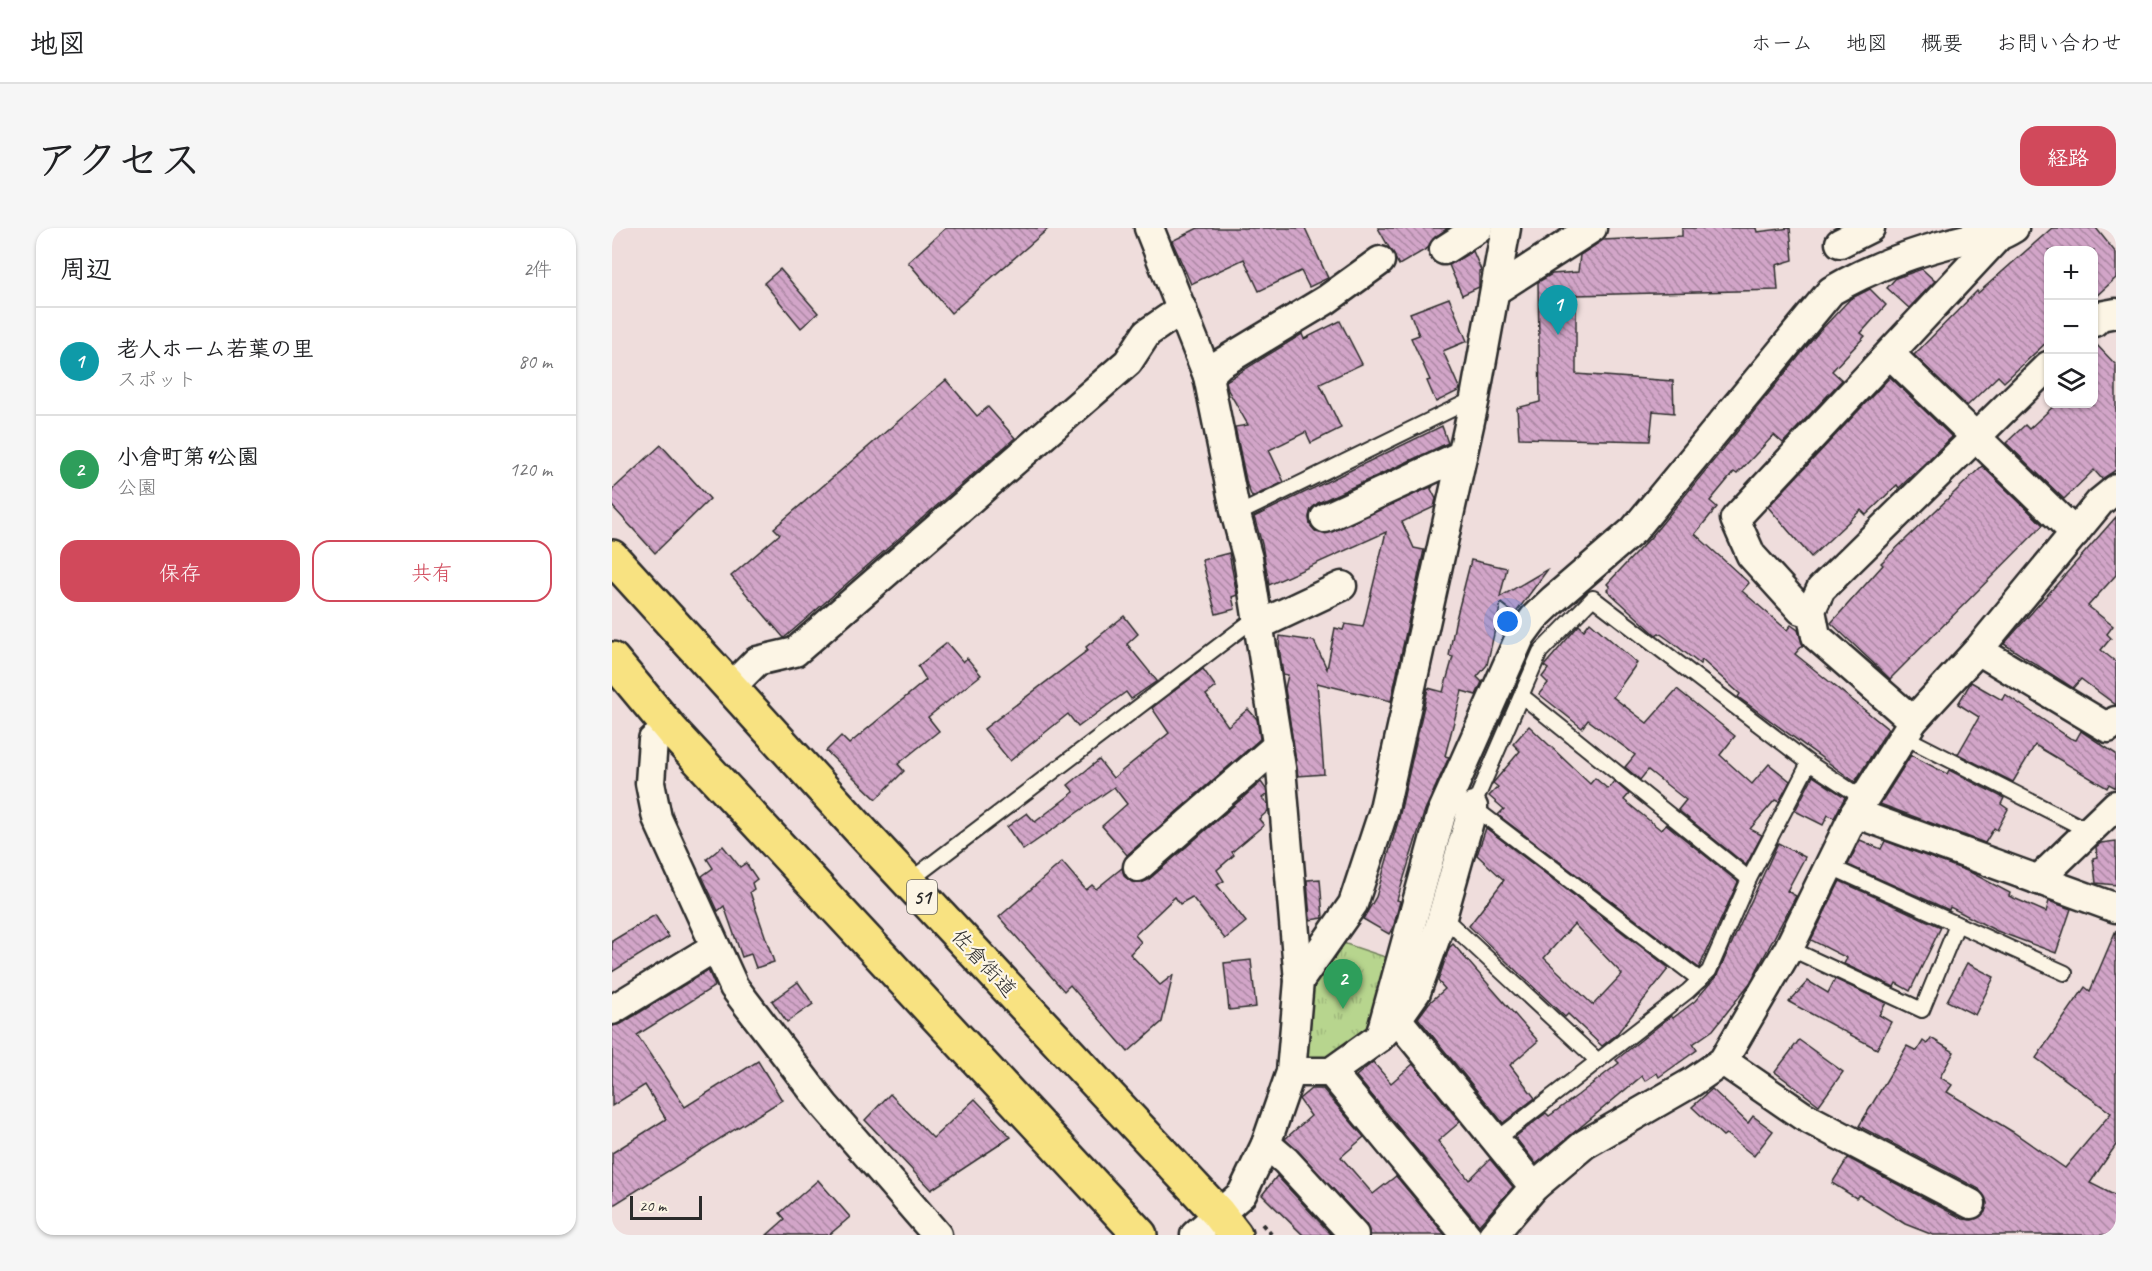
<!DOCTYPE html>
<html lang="ja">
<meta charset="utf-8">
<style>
:root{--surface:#fff;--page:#f6f6f6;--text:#202124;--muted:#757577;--line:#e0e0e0;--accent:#d1495b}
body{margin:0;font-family:Caveat,"Klee One",sans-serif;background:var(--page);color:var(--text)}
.controls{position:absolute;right:18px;top:18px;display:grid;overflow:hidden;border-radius:12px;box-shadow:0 2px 4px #0004}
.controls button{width:54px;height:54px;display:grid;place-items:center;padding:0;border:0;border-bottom:2px solid var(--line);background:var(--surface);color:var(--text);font:30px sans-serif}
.scale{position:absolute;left:18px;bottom:15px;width:72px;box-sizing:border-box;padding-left:6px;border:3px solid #2b2b2b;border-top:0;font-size:16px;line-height:21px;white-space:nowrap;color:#2b2b2b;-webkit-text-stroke:4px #fcf5e5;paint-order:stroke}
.you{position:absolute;left:896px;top:394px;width:21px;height:21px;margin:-15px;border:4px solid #fff;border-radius:50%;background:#1a73e8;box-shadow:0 0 0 9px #1a73e833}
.badge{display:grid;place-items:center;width:39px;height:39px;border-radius:50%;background:var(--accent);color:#fff;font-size:20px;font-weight:700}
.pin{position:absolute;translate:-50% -50px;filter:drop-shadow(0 2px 3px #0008)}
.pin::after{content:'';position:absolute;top:32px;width:21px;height:18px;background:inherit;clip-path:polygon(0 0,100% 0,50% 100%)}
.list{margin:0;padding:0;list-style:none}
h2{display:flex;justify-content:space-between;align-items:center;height:78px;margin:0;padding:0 24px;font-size:26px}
h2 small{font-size:20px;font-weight:400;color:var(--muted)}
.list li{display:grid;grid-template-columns:39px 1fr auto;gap:18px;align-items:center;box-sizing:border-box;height:108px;padding:0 24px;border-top:2px solid var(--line)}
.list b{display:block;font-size:22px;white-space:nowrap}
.list p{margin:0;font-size:20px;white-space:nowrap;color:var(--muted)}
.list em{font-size:20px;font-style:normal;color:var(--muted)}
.actions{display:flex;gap:12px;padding:18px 24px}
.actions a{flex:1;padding:14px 0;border:2px solid var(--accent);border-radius:18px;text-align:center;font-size:21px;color:var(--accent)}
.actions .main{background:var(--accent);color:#fff}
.icon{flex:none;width:33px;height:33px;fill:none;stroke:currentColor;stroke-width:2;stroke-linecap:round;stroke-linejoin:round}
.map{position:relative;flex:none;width:1504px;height:1007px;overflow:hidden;border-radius:18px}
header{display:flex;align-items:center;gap:36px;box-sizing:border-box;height:84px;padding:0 30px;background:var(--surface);border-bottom:2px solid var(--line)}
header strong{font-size:28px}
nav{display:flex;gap:33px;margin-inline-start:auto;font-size:21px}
.intro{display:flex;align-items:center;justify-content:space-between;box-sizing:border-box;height:144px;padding:0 36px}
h1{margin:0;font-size:42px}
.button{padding:15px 27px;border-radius:18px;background:var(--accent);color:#fff;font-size:21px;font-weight:700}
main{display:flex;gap:36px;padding:0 36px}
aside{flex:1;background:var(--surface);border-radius:18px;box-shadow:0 2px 4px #0004}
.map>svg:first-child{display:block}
.park{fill:url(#park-tufts);stroke:#71805c;stroke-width:1.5}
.building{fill:url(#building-back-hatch);stroke:#2b2b2b;stroke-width:1.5;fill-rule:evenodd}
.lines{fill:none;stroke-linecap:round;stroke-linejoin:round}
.service-casing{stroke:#2b2b2b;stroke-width:18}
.minor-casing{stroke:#2b2b2b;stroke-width:33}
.trunk-casing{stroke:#2b2b2b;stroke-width:38}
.path{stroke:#2b2b2b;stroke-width:4;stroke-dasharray:4.5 4.5;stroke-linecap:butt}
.service{stroke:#fcf5e5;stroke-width:14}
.minor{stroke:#fcf5e5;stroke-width:28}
.trunk{stroke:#f8e281;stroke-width:33}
.labels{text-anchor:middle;stroke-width:4.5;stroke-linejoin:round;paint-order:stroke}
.shield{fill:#fcf5e5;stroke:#6a6863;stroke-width:1.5}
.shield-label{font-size:20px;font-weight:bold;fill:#2b2b2b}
.street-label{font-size:21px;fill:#2b2b2b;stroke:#fcf5e5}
</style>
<header>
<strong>地図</strong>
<nav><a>ホーム</a><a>地図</a><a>概要</a><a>お問い合わせ</a></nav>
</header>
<div class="intro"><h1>アクセス</h1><a class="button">経路</a></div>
<main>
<aside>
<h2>周辺<small>2件</small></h2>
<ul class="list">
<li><span class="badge" style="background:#0f9aa8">1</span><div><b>老人ホーム若葉の里</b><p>スポット</p></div><em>80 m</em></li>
<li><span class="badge" style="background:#2e9e5b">2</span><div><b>小倉町第4公園</b><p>公園</p></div><em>120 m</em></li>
</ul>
<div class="actions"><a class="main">保存</a><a>共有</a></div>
</aside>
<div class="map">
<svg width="1504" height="1007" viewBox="0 0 1504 1007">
<defs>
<pattern id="park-tufts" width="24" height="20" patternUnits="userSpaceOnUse" patternTransform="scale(1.5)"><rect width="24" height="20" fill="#b7d58e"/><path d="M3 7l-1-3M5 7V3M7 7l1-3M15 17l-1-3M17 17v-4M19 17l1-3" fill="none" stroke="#9eb77b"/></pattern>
<pattern id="building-back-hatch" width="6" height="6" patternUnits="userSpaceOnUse" patternTransform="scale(1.5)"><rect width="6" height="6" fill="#d2a5c8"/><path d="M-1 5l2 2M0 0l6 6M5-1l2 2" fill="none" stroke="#ab87a3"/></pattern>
</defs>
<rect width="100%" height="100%" fill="#efdddc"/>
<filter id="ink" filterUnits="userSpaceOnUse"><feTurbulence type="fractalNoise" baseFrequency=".0167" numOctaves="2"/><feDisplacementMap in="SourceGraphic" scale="12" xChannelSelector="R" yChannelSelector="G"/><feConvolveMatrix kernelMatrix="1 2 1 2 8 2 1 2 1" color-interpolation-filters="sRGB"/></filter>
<g filter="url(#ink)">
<polygon class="park" points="728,714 782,732 762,806 717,841 686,837 697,756"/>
<g class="building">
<polygon points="334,0 437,0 339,85 296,34"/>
<polygon points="586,0 693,0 716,50 697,59 689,43 647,63 632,31 579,56 560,13"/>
<polygon points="766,0 836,0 823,9 816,20 787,37"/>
<polygon points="1070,0 1144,0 1145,4 1178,0 1181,32 1164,37 1166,62 964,67 964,146 1061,153 1062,185 1041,183 1038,213 907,210 905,180 928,174 926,54 940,46 966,44 968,27 991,12 1070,8"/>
<polygon points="1440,0 1484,0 1504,25 1504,50 1482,70 1482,22 1437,22 1437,112 1392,154 1386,148 1355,178 1302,127 1365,63 1366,65"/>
<polygon points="861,23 869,42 867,43 867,59 850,67 837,37"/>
<polygon points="168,41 206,85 189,100 152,55"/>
<polygon points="1310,41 1323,53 1297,80 1275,60 1284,50"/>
<polygon points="1258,61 1274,77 1249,105 1253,108 1220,143 1230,152 1171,215 1162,207 1125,246 1122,244 1098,273 1105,279 1083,306 1137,355 1130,363 1175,402 1179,397 1186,402 1191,417 1183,426 1276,501 1243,554 1126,469 1128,466 1090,432 1088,436 1057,412 1047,405 1044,407 995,362 998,359 995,356 1039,309 1206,105 1238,71"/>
<polygon points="837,70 855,113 831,123 848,162 824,174 815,153 818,152 799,110 807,107 798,85"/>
<polygon points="728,93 750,136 708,156 729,200 699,215 694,204 657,222 672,254 640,269 635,257 623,199 636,197 616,162 614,153 690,106 692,111"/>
<polygon points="1482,114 1504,137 1504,242 1490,251 1482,242 1452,271 1394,215 1413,197 1417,201 1444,176 1482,176"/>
<polygon points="1278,149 1340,209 1287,260 1285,257 1254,287 1249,282 1199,329 1156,279"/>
<polygon points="334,152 365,188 376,179 403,210 172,410 119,348 168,306 162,300"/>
<polygon points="830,198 836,215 706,275 699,281 697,289 698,297 704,304 712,306 821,258 819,261 824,271 822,279 790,294 802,320 812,322 779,473 705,455 712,546 686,548 673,460 676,447 671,446 667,419 668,408 702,413 715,441 723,400 731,402 733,396 751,399 774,304 657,357 650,316 642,289"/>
<polygon points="49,217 98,271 43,325 0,278 0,262"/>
<polygon points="1370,238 1431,297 1278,451 1219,395 1271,337 1269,335"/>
<polygon points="1504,289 1504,347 1476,378 1501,398 1495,406 1499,410 1489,422 1504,434 1504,477 1469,451 1461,460 1392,416"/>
<polygon points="617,325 625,367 620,369 623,381 604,386 590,332"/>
<polygon points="859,332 895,340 888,369 936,341 903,386 889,375 875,437 865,449 870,454 864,467 850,463 833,528 837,529 813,582 785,672 788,673 782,697 777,706 751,691 764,669 787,590 816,460 831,464 841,429 837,428 843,395"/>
<polygon points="512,388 526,406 515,416 545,453 519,471 514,464 466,499 456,486 398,533 372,501 476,422 474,419"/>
<polygon points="978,394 1025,435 1001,469 1035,495 1065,461 1123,508 1108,527 1140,556 1157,536 1178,553 1167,574 1163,572 1138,601 1150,607 1134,637 1066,582 1074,572 1036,542 1028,552 1013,539 1023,527 976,492 970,500 927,466 936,455 930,449 936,441 932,438 967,397 972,402"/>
<polygon points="335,415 351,434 355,430 369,447 316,489 327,503 286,536 292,543 264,571 214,523 229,508 237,516 314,452 306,438"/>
<polygon points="591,441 604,459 594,467 616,498 636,481 645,491 648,511 515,627 490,598 515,576 502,559 411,622 395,599 415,585 423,594 462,564 456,557 487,532 501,550 557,505 540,480"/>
<polygon points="1359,454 1390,472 1393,466 1458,510 1464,512 1469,503 1504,526 1504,560 1497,556 1495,560 1423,517 1401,554 1346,526 1367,489 1346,476"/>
<polygon points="917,498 978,556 983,550 996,561 1002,553 1017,566 1012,572 1049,602 1054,596 1126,654 1087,740 886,587 892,581 877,568 886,559 881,555 908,523 901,516"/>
<polygon points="1299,527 1335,546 1337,542 1392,570 1389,576 1396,581 1385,602 1382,600 1373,615 1268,576"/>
<polygon points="1201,548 1233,569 1222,590 1216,587 1211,597 1183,583"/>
<polygon points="649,554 654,561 655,566 650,570 656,576 656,583 647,591 652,597 620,624 622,627 605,642 612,653 605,657 634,694 613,711 580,669 568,676 563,669 523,707 529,714 518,726 548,757 561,747 550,794 516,824 458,757 452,763 387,689 450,634 474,662 480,657 484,661 510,640 513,649 520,654 529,655 536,652"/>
<path d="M874,600L1057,740L1004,807L990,818L956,786L953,789L857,698L892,652L865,627ZM962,696L1010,746L981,777L932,730Z"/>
<polygon points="1248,612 1269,621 1273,613 1358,644 1398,665 1397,668 1434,684 1437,673 1459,681 1444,725 1385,703 1338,679 1337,682 1236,637"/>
<polygon points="1504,613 1504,657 1484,655 1481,630 1485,629 1484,619 1489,615"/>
<polygon points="1166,615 1193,629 1175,663 1184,668 1138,755 1101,802 1081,816 1085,822 1047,849 1045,845 1033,853 1030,848 924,936 903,909 934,885 937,888 966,867 1007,835 1004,832 1059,788 1061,790 1083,773 1105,747"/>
<polygon points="111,618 128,639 134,635 145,651 140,655 142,661 138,664 162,734 144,740 139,726 130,729 112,678 106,683 90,648 101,640 95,631"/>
<polygon points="708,651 711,690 698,692 695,652"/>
<polygon points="1228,653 1329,699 1298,763 1284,755 1282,759 1232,736 1235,730 1199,712"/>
<polygon points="43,687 57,709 0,744 0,713"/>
<polygon points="1504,702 1504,917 1478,955 1504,968 1504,1007 1321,1007 1293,996 1247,967 1244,970 1220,955 1236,930 1351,991 1360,992 1373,984 1375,975 1367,961 1247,898 1295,818 1305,823 1311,813 1315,816 1319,810 1342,824 1328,849 1340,857 1335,864 1401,904 1453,940 1499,885 1424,830 1473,759 1478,763"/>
<polygon points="841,716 926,813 898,837 923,870 891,895 806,790 817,775 833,761 826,753 837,720"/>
<polygon points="639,732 644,779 617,782 612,735"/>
<polygon points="1355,735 1382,749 1363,787 1335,773"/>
<polygon points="96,742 103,758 25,807 73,879 146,833 170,872 0,978 0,925 54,891 33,857 0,878 0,798 9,796"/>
<polygon points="1223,751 1274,775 1267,787 1279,794 1265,821 1177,774 1196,753 1216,765"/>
<polygon points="186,754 201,776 175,794 160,773"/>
<polygon points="1187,812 1231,844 1207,877 1163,844"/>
<polygon points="761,834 779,855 801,836 848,894 826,913 857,952 878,931 901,959 867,997 744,848"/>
<polygon points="699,861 711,861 752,909 729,929 761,966 784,948 833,1007 758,1007 754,996 673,911 699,888 687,871"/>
<polygon points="1100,861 1136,895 1141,888 1161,903 1142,928 1114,906 1111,908 1080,879"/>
<polygon points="278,866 321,910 363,871 399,909 319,962 253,892"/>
<polygon points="665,948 720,1007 691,1007 650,967"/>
<polygon points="206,952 238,989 217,1007 155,1007 173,991 168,985"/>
</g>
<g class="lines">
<g class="service-casing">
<g id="service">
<polyline points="624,287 863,170"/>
<polyline points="910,468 1137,651"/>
<polyline points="1291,508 1477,603"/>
<polyline points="1217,638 1453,745"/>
<polyline points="296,654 646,388"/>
<polyline points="830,688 986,833"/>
<polyline points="1177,720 1310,782 1345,697"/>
<polyline points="1088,752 861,579 928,424 981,370 1197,535 1252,571"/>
<polyline points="884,912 1076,763 1097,743 1137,651 1197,535"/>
</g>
</g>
<g class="minor-casing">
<g id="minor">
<polyline points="537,0 596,148 624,287 636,331 669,540 687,753 679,844 654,916 630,966 583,1007"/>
<polyline points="1228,15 1258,0"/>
<polyline points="832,22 866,0"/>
<polyline points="884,62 980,0"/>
<polyline points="1482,94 1488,88 1504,85"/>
<polyline points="1278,126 1463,305"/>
<polyline points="596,148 608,136 714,72 768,33"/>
<polyline points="713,290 850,227"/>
<polyline points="1199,382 1189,382 1139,327 1123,291 1384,11"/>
<polyline points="647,397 730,358"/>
<polyline points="1366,422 1496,500 1504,493"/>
<polyline points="118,460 145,433 183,424 516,134 535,105 570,81"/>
<polyline points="1301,493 1204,408 1199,382 1209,361 1436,138"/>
<polyline points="60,503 41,512 38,555 45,590 122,759 212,877 325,1007"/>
<polyline points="1243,585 1504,680"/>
<polyline points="526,639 666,517"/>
<polyline points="1426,652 1504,577"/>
<polyline points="687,753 741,676 771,585 863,170 894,0"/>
<polyline points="0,782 103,719"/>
<polyline points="785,791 922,959"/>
<path d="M768,809L829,587L908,409L922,390L942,371L1022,302L1219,63C1261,38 1311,21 1359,10C1381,4 1376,16 1402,0"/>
<polyline points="1111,833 1191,888 1359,976"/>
<polyline points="679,844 719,844 768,809 785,791 804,764 827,700 861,579"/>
<polyline points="719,844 854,1007"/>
<polyline points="654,916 674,933 742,1007"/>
<polyline points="881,1007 922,959 973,916 1079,855 1111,833 1177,720 1243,585 1301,493 1366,422 1488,274 1504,261"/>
</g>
</g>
<g class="trunk-casing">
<g id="trunk">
<polyline points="0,329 251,605 606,985 623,1007"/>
<polyline points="0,431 60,503 528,1007"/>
</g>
</g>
<polyline class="path" points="650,996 660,1007"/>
<use href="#service" class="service"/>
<use href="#minor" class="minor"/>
<use href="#trunk" class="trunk"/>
</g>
</g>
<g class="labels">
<rect class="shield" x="295" y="652" width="30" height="34" rx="4.5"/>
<g class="shield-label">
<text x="310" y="676">51</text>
</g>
<g class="street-label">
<text transform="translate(372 735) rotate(47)" y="7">佐倉街道</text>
</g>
</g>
</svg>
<div class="controls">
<button>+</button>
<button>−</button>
<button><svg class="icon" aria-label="layers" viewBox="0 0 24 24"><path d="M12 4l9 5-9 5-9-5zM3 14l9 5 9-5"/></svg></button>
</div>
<div class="scale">20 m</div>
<div class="you"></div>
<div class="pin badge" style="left:946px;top:107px;background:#0f9aa8">1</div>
<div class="pin badge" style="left:731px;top:781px;background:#2e9e5b">2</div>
</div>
</main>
